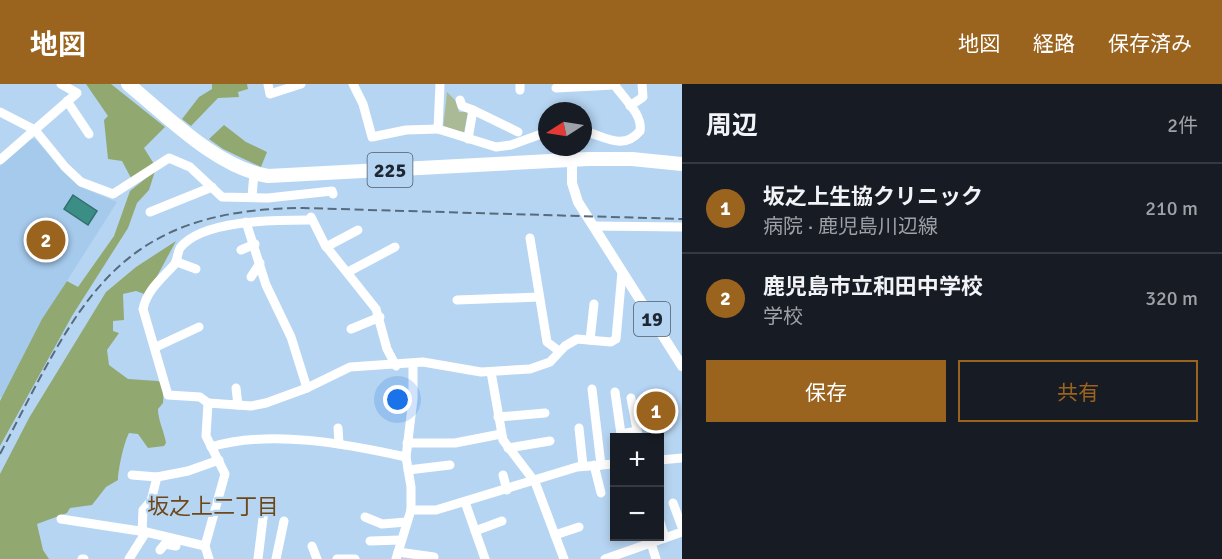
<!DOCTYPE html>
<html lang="ja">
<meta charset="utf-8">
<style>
:root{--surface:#171b24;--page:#242831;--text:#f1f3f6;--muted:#9ea1a6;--line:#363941;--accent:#9a631e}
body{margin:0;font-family:Signika,"Noto Sans JP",sans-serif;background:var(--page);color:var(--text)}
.controls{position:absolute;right:18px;bottom:18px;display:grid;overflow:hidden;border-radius:0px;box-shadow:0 3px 9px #0003}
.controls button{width:54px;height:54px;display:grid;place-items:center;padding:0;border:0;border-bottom:2px solid var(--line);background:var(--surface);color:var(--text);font:30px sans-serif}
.compass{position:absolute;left:538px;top:18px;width:54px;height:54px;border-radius:50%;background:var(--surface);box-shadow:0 3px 9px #0003;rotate:258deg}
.you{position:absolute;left:398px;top:316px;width:21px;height:21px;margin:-15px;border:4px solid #fff;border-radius:50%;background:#1a73e8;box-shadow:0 0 0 9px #1a73e833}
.badge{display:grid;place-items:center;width:39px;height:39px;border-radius:50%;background:var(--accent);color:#fff;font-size:20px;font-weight:700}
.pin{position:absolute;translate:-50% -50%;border:3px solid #fff;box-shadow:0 2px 6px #0006}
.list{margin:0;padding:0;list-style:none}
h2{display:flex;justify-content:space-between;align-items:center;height:78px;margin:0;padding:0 24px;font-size:26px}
h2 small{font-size:20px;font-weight:400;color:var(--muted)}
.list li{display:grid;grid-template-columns:39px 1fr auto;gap:18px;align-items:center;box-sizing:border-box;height:90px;padding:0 24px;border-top:2px solid var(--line)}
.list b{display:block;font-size:22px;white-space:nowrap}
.list p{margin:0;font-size:20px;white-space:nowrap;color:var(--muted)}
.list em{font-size:20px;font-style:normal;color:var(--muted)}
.actions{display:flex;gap:12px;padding:18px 24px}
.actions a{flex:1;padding:14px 0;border:2px solid var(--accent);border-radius:0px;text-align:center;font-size:21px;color:var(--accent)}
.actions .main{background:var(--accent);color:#fff}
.map{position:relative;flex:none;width:682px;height:475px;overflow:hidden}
header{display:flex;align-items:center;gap:36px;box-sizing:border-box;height:84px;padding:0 30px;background:var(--accent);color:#fff}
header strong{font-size:28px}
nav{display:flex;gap:33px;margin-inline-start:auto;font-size:21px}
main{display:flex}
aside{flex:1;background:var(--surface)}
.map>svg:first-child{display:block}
.built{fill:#a6caec}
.green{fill:#aaba97}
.forest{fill:#91a971}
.water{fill:#3a8e86;stroke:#316f6d;stroke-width:1.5}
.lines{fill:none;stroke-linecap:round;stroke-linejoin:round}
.minor{stroke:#fff;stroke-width:9}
.major{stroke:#fff;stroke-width:10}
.highway{stroke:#fff;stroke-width:14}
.rail{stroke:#586b7d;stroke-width:2;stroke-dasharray:9 4.5;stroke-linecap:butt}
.labels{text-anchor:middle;stroke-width:4.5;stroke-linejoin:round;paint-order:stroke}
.shield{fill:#b6d5f2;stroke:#4b5c6c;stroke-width:1.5}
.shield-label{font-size:20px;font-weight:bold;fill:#1d2833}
.neighbourhood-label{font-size:22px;fill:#6e4719;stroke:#b6d5f2}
</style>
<header>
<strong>地図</strong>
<nav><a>地図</a><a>経路</a><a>保存済み</a></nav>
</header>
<main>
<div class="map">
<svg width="682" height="475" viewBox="0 0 682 475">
<rect width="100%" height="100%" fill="#b6d5f2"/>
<polygon class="built" points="30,55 35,55 80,103 117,118 44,233 3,314 0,313 0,82"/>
<polygon class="green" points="447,8 456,17 459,28 468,28 464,48 443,45"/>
<g class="forest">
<polygon points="86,0 111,0 165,43 144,64 154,80 131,94 122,77 108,75 104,36 108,32"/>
<polygon points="212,0 247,0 248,5 238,8 239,13 218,14 191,42 182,35 199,13 212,5"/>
<polygon points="224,41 246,58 267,68 261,83 223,65 209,55"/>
<polygon points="155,87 149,106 137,119 128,144 72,232 0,362 0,317 42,235 67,197 78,203 114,152 130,107"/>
<path d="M176,157L147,211L136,207L123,210L124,236L113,237V247L119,249L107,266L109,281L128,295L158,297L164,300L163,319L158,325C158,336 164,347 166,359L164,362L148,364L138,350L129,349C124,358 118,386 118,396L106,403L92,421L70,424L67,429L37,440L43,466L49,475H0V390L29,334L106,208L136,183Z"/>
</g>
<polygon class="water" points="73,111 97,127 88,141 64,125"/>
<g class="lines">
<g class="minor">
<polyline points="268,0 270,10 301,0"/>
<polyline points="353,0 363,20 372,53 406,46 438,45"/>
<polyline points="440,0 438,45 496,63 511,61 547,48"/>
<polyline points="556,4 614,1"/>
<polyline points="520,6 520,0"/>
<polyline points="460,16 462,22 473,26 468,55"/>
<polyline points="67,17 89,50"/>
<polyline points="630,22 643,13 642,0"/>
<polyline points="473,26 518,48"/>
<polyline points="0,28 35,46 65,83 81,98 113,110 169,74 190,83 222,113 268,114 332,107 333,110"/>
<path d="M583,47C603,51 622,68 640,47C643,30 623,14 614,0"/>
<polyline points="572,75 572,63"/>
<polyline points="0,76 77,9 61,0"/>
<polyline points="252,112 254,90"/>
<polyline points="150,128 212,103"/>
<polyline points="311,133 325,161 376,225 387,265 396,282"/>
<polyline points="246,138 266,201 291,253 307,304"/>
<polyline points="593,142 682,143"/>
<polyline points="530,154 547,258 559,267"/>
<polyline points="326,163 358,146"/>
<polyline points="241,166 255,160"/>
<polyline points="177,178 196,185"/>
<polyline points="348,188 395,163"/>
<polyline points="251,193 260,179"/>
<polyline points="457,216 539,213"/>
<polyline points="351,245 380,233"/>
<polyline points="590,256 594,220"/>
<polyline points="156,263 199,243"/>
<polyline points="491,288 503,356 535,398 564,475"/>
<polyline points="236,304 238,321"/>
<polyline points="592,305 601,381"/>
<polyline points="615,308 621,350 637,347"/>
<polyline points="631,314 638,351"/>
<path d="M208,319L200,313L168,311L143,225C147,206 162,194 174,181C178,176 177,169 180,164C202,135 279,136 312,136"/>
<polyline points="498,333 545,329"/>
<polyline points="338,344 339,359"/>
<polyline points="579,344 583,382"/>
<polyline points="407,359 455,359 501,350"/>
<path d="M211,363C271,345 347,360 406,373"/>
<polyline points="508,364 550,357"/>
<polyline points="660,376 682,374"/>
<polyline points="594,381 601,409"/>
<polyline points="408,386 450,381"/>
<polyline points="132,391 157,393"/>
<polyline points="503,391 507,406"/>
<polyline points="465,418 485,475"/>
<polyline points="673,419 682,443"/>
<polyline points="411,426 436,426 577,383 614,380"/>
<polyline points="365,433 382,440 406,438"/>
<polyline points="61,435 146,448 205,462"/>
<polyline points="660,438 665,454"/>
<polyline points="475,447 502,437"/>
<polyline points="142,448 143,426 151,417 157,393 188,387 219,376"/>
<polyline points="555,451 579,443"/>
<polyline points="370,457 401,456"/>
<polyline points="651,459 656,475"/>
<polyline points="312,462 317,475"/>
<polyline points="160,466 165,460 176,462"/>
<polyline points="398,468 434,473"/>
<polyline points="82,475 84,475"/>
<polyline points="129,475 146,448"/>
<polyline points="209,475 205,462 225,390 206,352 208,319 251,322 266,319 307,304 350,283 423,278 481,288 530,285 550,278 565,262 577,255 611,258 616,255 622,188"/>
<polyline points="258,475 264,426"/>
<polyline points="276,475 284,437"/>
<polyline points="337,475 355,475"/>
<polyline points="396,475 411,426 411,403 406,373 413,315 413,280"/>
<polyline points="605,475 682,448"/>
</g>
<polyline class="major" points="572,75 572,99 578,118 682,282"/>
<path class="highway" d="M128,0C167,32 217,84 268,92L588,75H632L682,80"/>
<path class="rail" d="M0,370C79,221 112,125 303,124L682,135"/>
</g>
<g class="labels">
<g class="shield">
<rect x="367.5" y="69" width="45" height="34" rx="4.5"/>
<rect x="634" y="218" width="36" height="34" rx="4.5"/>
</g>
<g class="shield-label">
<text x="390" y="93">225</text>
<text x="652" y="242">19</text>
</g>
<g class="neighbourhood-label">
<text x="213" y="430">坂之上二丁目</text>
</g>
</g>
</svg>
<div class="controls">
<button>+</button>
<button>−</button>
</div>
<svg class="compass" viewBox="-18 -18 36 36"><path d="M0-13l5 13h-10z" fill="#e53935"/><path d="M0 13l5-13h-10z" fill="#9ea1a6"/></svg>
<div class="you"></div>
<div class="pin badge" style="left:656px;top:327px">1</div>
<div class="pin badge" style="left:46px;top:156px">2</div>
</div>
<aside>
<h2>周辺<small>2件</small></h2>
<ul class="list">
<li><span class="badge">1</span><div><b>坂之上生協クリニック</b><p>病院 · 鹿児島川辺線</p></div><em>210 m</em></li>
<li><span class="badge">2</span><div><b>鹿児島市立和田中学校</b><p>学校</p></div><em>320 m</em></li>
</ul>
<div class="actions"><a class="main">保存</a><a>共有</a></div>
</aside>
</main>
